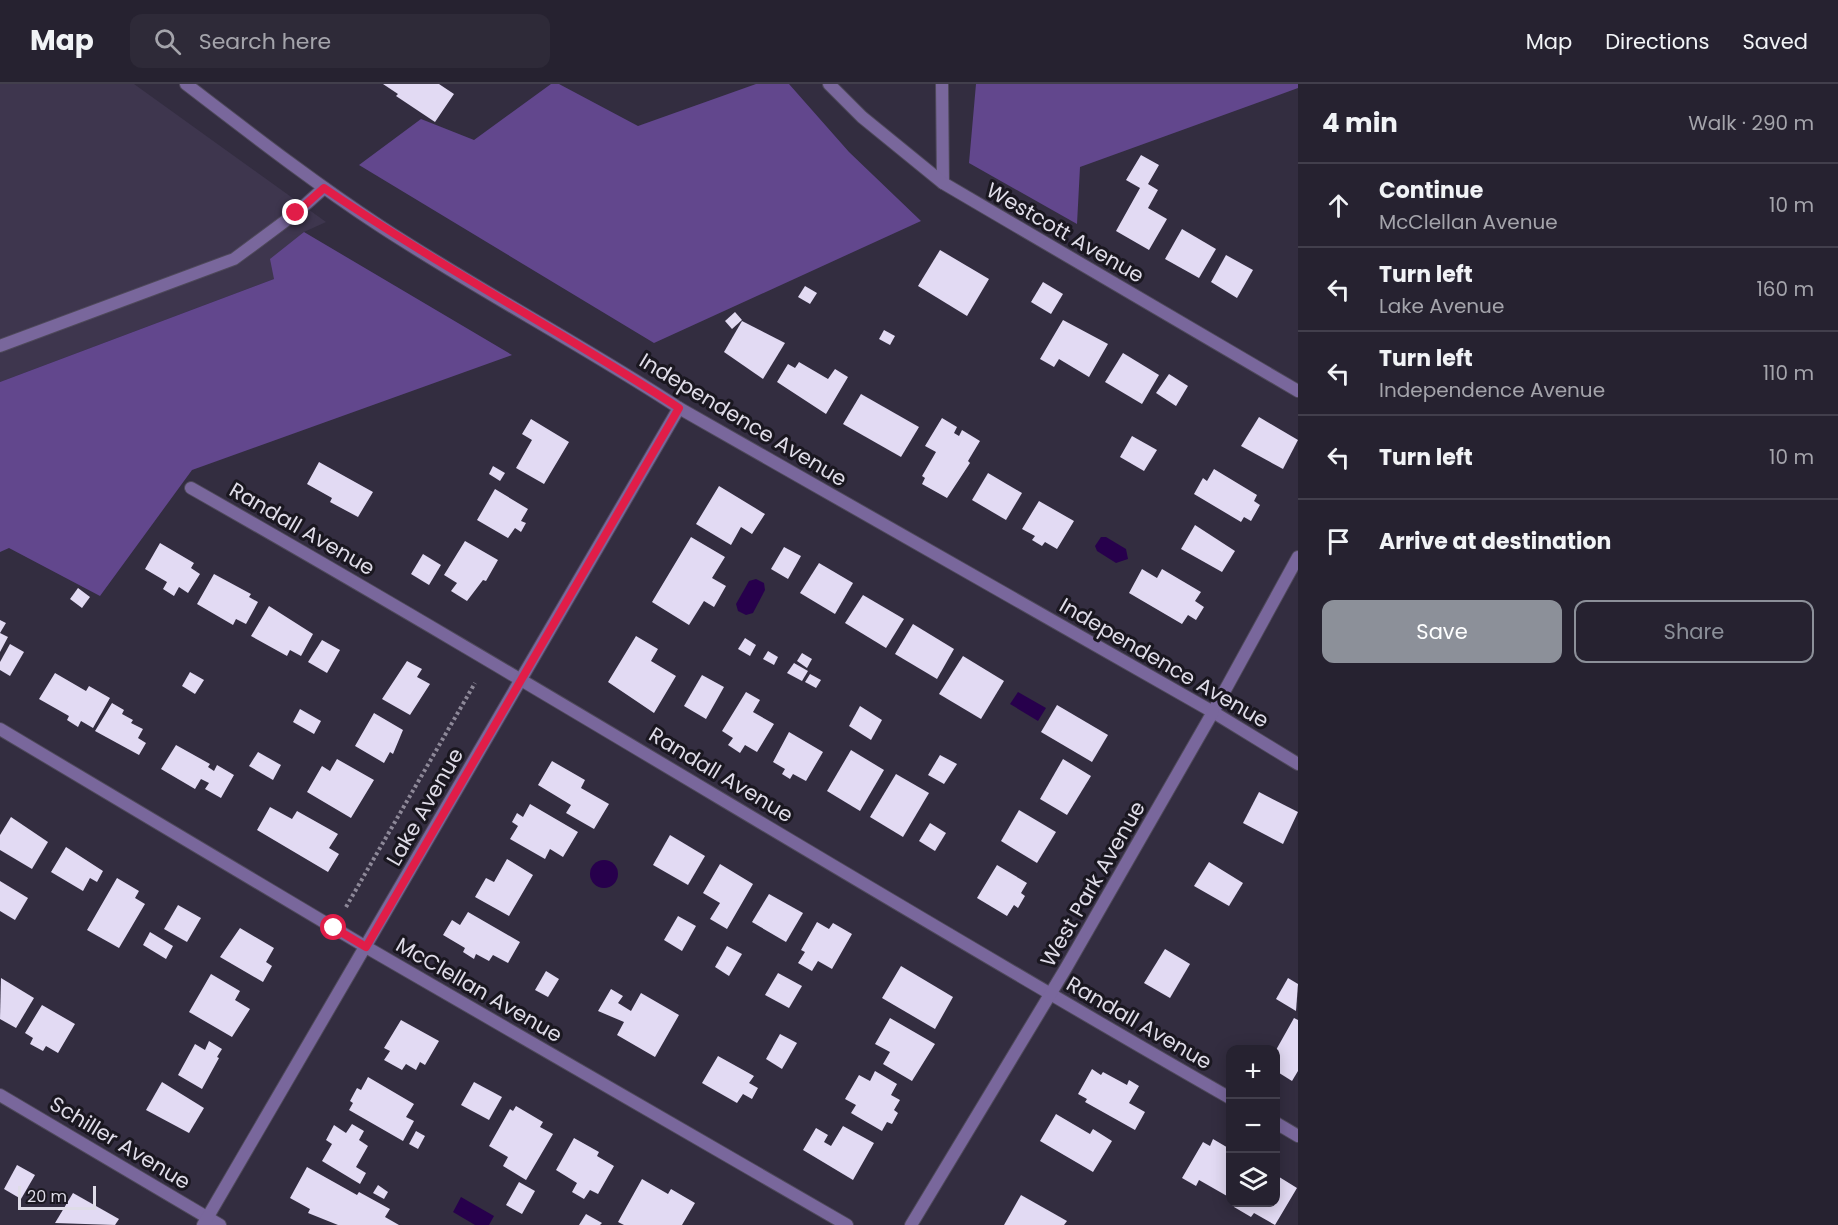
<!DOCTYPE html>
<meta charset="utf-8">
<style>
:root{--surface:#262230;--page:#2e2a38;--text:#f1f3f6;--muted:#a4a4ab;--line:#423f4c;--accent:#8c9099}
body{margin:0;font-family:Poppins,sans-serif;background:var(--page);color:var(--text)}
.controls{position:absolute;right:18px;bottom:18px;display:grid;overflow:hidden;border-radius:12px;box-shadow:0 3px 15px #0003}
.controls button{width:54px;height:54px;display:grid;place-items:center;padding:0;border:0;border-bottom:2px solid var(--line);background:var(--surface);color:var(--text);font:30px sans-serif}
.scale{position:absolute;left:18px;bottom:15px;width:78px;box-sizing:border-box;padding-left:6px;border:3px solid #dfdce8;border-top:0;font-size:16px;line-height:21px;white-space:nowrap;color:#dfdce8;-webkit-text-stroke:4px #1a1720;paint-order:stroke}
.stop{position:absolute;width:18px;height:18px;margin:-14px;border:4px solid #e11d48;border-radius:50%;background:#fff}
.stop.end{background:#e11d48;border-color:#fff;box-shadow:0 2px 6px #0008}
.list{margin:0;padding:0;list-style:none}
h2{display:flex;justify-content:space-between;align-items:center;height:78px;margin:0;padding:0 24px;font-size:26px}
h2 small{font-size:20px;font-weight:400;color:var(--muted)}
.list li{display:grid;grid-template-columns:39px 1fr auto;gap:18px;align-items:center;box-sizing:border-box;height:84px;padding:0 24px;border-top:2px solid var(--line)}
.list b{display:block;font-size:22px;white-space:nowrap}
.list p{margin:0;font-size:20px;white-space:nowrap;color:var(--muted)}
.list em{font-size:20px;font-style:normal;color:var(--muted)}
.actions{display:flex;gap:12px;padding:18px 24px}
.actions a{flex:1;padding:14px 0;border:2px solid var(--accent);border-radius:12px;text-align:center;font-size:21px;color:var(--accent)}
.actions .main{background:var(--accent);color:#fff}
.icon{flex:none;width:33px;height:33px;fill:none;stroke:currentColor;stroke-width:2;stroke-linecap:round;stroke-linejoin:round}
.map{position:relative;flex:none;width:1298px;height:1141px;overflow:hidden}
header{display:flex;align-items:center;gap:36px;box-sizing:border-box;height:84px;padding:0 30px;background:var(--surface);border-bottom:2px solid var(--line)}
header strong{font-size:28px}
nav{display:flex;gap:33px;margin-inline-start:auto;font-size:21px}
.search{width:420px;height:54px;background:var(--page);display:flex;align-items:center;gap:15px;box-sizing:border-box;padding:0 21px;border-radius:12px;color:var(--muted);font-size:22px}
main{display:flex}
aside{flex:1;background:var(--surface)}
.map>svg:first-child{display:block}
.built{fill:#3e364e}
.green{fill:#62478d}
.water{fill:#27004c}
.building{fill:#e2daf3}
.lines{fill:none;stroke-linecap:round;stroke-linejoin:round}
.service-casing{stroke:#4f495b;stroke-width:14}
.minor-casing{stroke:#4f495b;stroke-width:14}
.tertiary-casing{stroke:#4f495b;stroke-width:14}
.path{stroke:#8e8999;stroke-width:4;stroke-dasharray:3 3;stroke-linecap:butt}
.service{stroke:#79679c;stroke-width:12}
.minor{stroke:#79679c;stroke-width:12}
.tertiary{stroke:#79679c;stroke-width:12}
.route{stroke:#e11d48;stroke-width:8}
.labels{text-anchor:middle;stroke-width:6;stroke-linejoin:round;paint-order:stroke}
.street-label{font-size:21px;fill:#dfdce8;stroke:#1a1720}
</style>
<header>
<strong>Map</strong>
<div class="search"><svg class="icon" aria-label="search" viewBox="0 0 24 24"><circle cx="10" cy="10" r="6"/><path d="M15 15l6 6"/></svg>Search here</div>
<nav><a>Map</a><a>Directions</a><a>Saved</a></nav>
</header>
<main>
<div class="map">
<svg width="1298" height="1141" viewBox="0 0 1298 1141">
<rect width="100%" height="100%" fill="#332d40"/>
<polygon class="built" points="0,0 134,0 326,138 304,148 274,195 0,298"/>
<g class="green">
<polygon points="551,0 559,0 638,42 756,0 789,0 849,68 921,137 654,259 359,81 421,35 474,56"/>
<polygon points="976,0 1298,0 1298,4 1080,83 1077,140 969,79"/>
<polygon points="304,148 512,271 192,386 100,512 9,464 0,468 0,298 274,195 270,175"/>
</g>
<g class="water">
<polygon points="1101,453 1106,453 1126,465 1128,475 1116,479 1097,467 1095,462"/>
<polygon points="756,495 764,499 765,506 753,529 746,531 738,527 736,520 749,497"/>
<polygon points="1018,608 1046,624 1038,637 1010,620"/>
<circle cx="604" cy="790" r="14"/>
<polygon points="461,1113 494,1132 489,1141 475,1141 453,1128"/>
</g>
<g class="building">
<polygon points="383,0 439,0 454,10 435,38 396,12 398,10"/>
<polygon points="1141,71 1159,81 1148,100 1158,106 1148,124 1167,135 1149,166 1116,147 1140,104 1126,96"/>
<polygon points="1182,145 1216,165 1199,194 1165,175"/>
<polygon points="940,166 989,195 967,232 918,202"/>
<polygon points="1226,171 1253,186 1237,214 1211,198"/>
<polygon points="1043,198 1063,210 1051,230 1031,218"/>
<polygon points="805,202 817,209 810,220 798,213"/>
<polygon points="735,228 742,236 732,245 725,237"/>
<polygon points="1063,236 1108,260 1089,293 1059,275 1054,283 1040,275"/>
<polygon points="742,237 785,259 763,295 724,268"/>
<polygon points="884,246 895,252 890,261 879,255"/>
<polygon points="1123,269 1159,291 1142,320 1105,298"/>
<polygon points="799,278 828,295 835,285 848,293 826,330 777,298 788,280 795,284"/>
<polygon points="1169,290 1188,302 1176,322 1156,309"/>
<polygon points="861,310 919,343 901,373 843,340"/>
<polygon points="1259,333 1298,356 1283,385 1241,362"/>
<polygon points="942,334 957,343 954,349 959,352 962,346 980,357 968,377 970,379 947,414 922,400 925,394 922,392 936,368 925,362"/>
<polygon points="531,335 569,358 544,400 516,384 532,356 522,350"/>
<polygon points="1132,352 1157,366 1144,387 1120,373"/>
<polygon points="319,378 373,408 358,433 330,418 332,414 307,400"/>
<polygon points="493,382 505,389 500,397 489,390"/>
<polygon points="1214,385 1257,411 1254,417 1260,421 1251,437 1244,433 1241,438 1194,410 1203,394 1207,397"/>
<polygon points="988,389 1022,409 1006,436 972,416"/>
<polygon points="719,402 765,430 752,450 741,443 731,461 696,440"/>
<polygon points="495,405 528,425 521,437 526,439 521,448 515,444 508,454 477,436"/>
<polygon points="1039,417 1074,437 1057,465 1045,458 1042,462 1032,456 1035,452 1022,445"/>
<polygon points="1195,441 1235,467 1222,488 1181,465"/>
<polygon points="691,453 725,473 712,494 726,502 714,523 704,517 689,541 652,518"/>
<polygon points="465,457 498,476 486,497 483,496 467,517 451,507 457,499 444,491"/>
<polygon points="160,459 194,479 191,484 200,490 188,509 179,503 174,512 163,505 167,498 145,485"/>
<polygon points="784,463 801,472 788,495 771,485"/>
<polygon points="423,470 441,481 429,501 411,490"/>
<polygon points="819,479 853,499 835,530 800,509"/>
<polygon points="1142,485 1157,494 1162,485 1201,508 1195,517 1204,523 1196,536 1188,531 1182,540 1129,509"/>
<polygon points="214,490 251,510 249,513 258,518 246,540 236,535 233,541 197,520"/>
<polygon points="78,504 90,513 82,524 70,515"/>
<polygon points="863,511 904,535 886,564 845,539"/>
<polygon points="269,522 313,550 301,572 290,566 287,572 251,552"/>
<polygon points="0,536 6,539 0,549 8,553 0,568"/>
<polygon points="913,540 954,565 937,595 895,570"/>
<polygon points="636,552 658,565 651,577 676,592 654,629 608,598"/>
<polygon points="745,554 756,561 750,572 738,565"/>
<polygon points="322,556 340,566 327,589 308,578"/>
<polygon points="10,560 24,568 10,592 0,586 0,578"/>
<polygon points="768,567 778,573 774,581 763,575"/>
<polygon points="802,569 812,575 807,584 797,577"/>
<polygon points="963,572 1004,597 981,635 939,610"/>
<polygon points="407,577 422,585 417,593 430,600 410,631 382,615"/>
<polygon points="794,579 808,587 802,597 787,589"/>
<polygon points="190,588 204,596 195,610 182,602"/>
<polygon points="55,589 86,607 89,602 110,614 93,644 81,637 78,643 67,636 69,632 39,615"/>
<polygon points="810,590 821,596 816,604 805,598"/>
<polygon points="702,591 724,603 706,635 684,622"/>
<polygon points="746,608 760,616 753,628 774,640 757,668 745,661 740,669 728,661 733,654 722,647"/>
<polygon points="112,619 124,626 122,630 133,636 131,639 143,645 138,654 146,659 139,671 95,647"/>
<polygon points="1057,621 1108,651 1092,678 1041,648"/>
<polygon points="860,622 882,636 871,656 849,642"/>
<polygon points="300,625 321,637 314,650 293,638"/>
<polygon points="374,629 403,646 393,670 390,668 384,679 355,662"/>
<polygon points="789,648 823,668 806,697 793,690 790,695 782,690 785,685 773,678"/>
<polygon points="176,661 210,680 208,683 214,687 217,681 234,691 221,714 205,705 209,699 201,695 195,705 161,685"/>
<polygon points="851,666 884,686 860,727 827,707"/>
<polygon points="258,668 281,681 273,696 249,682"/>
<polygon points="940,671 957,680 944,700 928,691"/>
<polygon points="337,675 374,696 351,734 307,708 322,682 330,687"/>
<polygon points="1063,675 1091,692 1067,731 1040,715"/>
<polygon points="552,677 585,696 581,704 609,720 594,745 566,729 571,721 538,701"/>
<polygon points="896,690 929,709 903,753 870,733"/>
<polygon points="1259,708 1298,728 1283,760 1243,739"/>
<polygon points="530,720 578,748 563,773 550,765 545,775 510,755 518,742 512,738 517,729 523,733"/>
<polygon points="270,723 292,735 297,727 338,750 329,764 339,770 328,788 257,746"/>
<polygon points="1019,726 1056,748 1037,779 1001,757"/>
<polygon points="11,733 48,758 32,785 0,766 0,751"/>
<polygon points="930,739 946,749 935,767 919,757"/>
<polygon points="670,751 705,772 688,801 653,781"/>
<polygon points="66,763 103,787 97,798 90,794 83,807 51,788"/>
<polygon points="507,775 533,791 509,832 475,813 486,794 494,798"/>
<polygon points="1209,778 1243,799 1229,822 1194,802"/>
<polygon points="720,780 753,800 727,845 710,835 720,819 703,809"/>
<polygon points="997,781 1027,799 1021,809 1025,812 1018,824 1014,821 1007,832 977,814"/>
<polygon points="117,794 139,807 135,814 145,820 119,864 87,846"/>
<polygon points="0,797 28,814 15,836 0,827"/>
<polygon points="769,810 803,829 786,858 752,838"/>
<polygon points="178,821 201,834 187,858 164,845"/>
<polygon points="468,828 520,858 508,879 493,871 489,877 476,870 474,875 463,868 465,864 443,851 452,836 460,841"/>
<polygon points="678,832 696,842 682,867 664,856"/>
<polygon points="817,838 829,845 833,839 852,850 832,885 818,877 812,887 798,879 805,868 801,866"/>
<polygon points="240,844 274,864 266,878 272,882 263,898 220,873"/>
<polygon points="150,848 173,862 166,875 143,861"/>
<polygon points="727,862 742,870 729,892 715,883"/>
<polygon points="1165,865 1190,880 1170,914 1144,899"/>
<polygon points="901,882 953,913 935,945 882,914"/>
<polygon points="546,887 559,895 548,913 535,906"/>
<polygon points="778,889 802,902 789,924 765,911"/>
<polygon points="211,890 240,907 235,916 250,925 232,953 189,928"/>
<polygon points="1,894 34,914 16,944 0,935"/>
<polygon points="1288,894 1298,900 1296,927 1276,915"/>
<polygon points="611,905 623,912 618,919 631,927 641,909 679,931 655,973 617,951 624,938 598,927"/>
<polygon points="42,921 75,940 58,969 46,962 43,967 30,960 33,954 25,949"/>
<polygon points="890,934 935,960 912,997 883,980 890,968 875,960"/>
<polygon points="1294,934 1298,936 1298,987 1292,997 1276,987 1276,966"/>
<polygon points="401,936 439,957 425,981 420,978 416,986 406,980 402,986 384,976 390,967 384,964"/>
<polygon points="780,950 797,959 782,985 766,975"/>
<polygon points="209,957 222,965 217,973 219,974 202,1005 178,991 195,960 205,966"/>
<polygon points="718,972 754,992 749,999 758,1004 752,1015 743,1010 737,1019 702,999"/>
<polygon points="1092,985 1101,991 1103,988 1127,1001 1129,996 1139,1002 1129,1019 1145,1028 1135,1046 1085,1018 1087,1015 1078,1010"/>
<polygon points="875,987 897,1000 891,1011 900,1016 894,1026 898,1029 892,1040 887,1038 882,1047 851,1029 856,1021 845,1015 859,991 870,997"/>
<polygon points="368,993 414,1020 406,1033 414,1037 403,1057 349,1026 353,1019 350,1017 357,1004 361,1006"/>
<polygon points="162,998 204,1024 189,1049 146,1026"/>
<polygon points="474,998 502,1013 489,1036 461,1021"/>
<polygon points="516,1022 543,1038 540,1043 553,1050 526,1096 503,1082 508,1073 489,1062 510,1025 513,1027"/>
<polygon points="1056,1030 1090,1050 1093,1045 1112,1057 1093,1088 1040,1057"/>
<polygon points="352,1040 364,1047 359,1056 368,1062 356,1083 366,1089 360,1100 322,1077 332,1060 326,1056 334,1041 346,1049"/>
<polygon points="843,1042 874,1059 853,1096 803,1066 816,1044 828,1051 824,1058 831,1062"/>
<polygon points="416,1047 425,1052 418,1065 409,1060"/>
<polygon points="574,1054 599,1068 597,1072 614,1082 598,1110 590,1106 584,1115 572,1108 577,1099 556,1086"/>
<polygon points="1213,1055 1230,1065 1230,1106 1227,1112 1199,1096 1196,1102 1182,1094 1203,1058 1210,1062"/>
<polygon points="17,1081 35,1091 21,1115 4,1105"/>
<polygon points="307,1083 357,1111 359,1108 390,1125 385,1133 399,1141 338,1141 308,1129 310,1125 290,1114"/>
<polygon points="1276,1091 1297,1104 1275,1141 1254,1129 1251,1133 1234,1123 1237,1118 1276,1118"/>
<polygon points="642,1095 668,1110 671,1105 695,1119 682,1141 624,1141 618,1138"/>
<polygon points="519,1098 535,1107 522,1130 506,1121"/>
<polygon points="378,1101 388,1108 384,1115 373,1109"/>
<polygon points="73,1109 119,1135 115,1141 55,1139"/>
<polygon points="1021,1111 1067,1137 1064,1141 1004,1141"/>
<polygon points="586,1130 602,1139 600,1141 579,1141"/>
</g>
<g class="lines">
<g class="service-casing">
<g id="service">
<polyline points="942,0 943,99"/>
<polyline points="0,262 234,175 296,129 324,104"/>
</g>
</g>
<g class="minor-casing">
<g id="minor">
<polyline points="829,0 862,33 943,99 1298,307"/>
<path d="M191,404C540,602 881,815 1230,1014"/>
<polyline points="1298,473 1213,628 1298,680"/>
<polyline points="0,645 366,863 847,1141"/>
<polyline points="0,1011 220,1141"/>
<polyline points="1276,1039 1298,1052"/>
<polyline points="203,1141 679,324"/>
</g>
</g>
<g class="tertiary-casing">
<path id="tertiary" d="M186,0C250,49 313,98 380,142C478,206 581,260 679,324L1213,628L1066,884L911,1141"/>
</g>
<polyline class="path" points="346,823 475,599"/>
<use href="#service" class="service"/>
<use href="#minor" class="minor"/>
<use href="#tertiary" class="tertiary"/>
</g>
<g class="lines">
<path class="route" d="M296,129L324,104C439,182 562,248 679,324L366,863L334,844"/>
</g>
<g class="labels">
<g class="street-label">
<text transform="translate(1065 149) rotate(30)" y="7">Westcott Avenue</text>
<text transform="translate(743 336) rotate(31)" y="7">Independence Avenue</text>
<text transform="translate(302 445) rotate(30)" y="7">Randall Avenue</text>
<text transform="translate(1164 579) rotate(30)" y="7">Independence Avenue</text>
<text transform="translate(721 691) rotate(31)" y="7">Randall Avenue</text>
<text transform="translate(425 723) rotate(-60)" y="7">Lake Avenue</text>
<text transform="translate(1093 800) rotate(-60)" y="7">West Park Avenue</text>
<text transform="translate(479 906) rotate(30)" y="7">McClellan Avenue</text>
<text transform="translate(1139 939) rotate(30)" y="7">Randall Avenue</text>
<text transform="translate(120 1059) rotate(31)" y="7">Schiller Avenue</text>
</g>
</g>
</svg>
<div class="controls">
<button>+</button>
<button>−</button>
<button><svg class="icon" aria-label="layers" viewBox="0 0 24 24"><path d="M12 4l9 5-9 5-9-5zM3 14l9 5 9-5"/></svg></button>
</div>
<div class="scale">20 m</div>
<div class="stop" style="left:334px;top:844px"></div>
<div class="stop end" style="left:296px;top:129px"></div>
</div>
<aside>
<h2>4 min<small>Walk · 290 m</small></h2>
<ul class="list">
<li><svg class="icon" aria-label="ahead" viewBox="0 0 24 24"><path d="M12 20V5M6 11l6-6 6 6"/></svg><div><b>Continue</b><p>McClellan Avenue</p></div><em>10 m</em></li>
<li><svg class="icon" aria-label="left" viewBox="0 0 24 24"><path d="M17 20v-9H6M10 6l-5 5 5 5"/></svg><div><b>Turn left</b><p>Lake Avenue</p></div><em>160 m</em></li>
<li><svg class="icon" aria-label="left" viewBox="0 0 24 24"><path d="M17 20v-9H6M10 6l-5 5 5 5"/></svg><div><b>Turn left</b><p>Independence Avenue</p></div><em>110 m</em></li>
<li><svg class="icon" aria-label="left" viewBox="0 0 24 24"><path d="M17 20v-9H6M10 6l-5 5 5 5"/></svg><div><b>Turn left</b></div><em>10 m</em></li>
<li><svg class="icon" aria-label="arrive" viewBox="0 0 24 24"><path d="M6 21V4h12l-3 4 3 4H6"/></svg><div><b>Arrive at destination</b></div></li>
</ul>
<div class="actions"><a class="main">Save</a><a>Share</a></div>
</aside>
</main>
